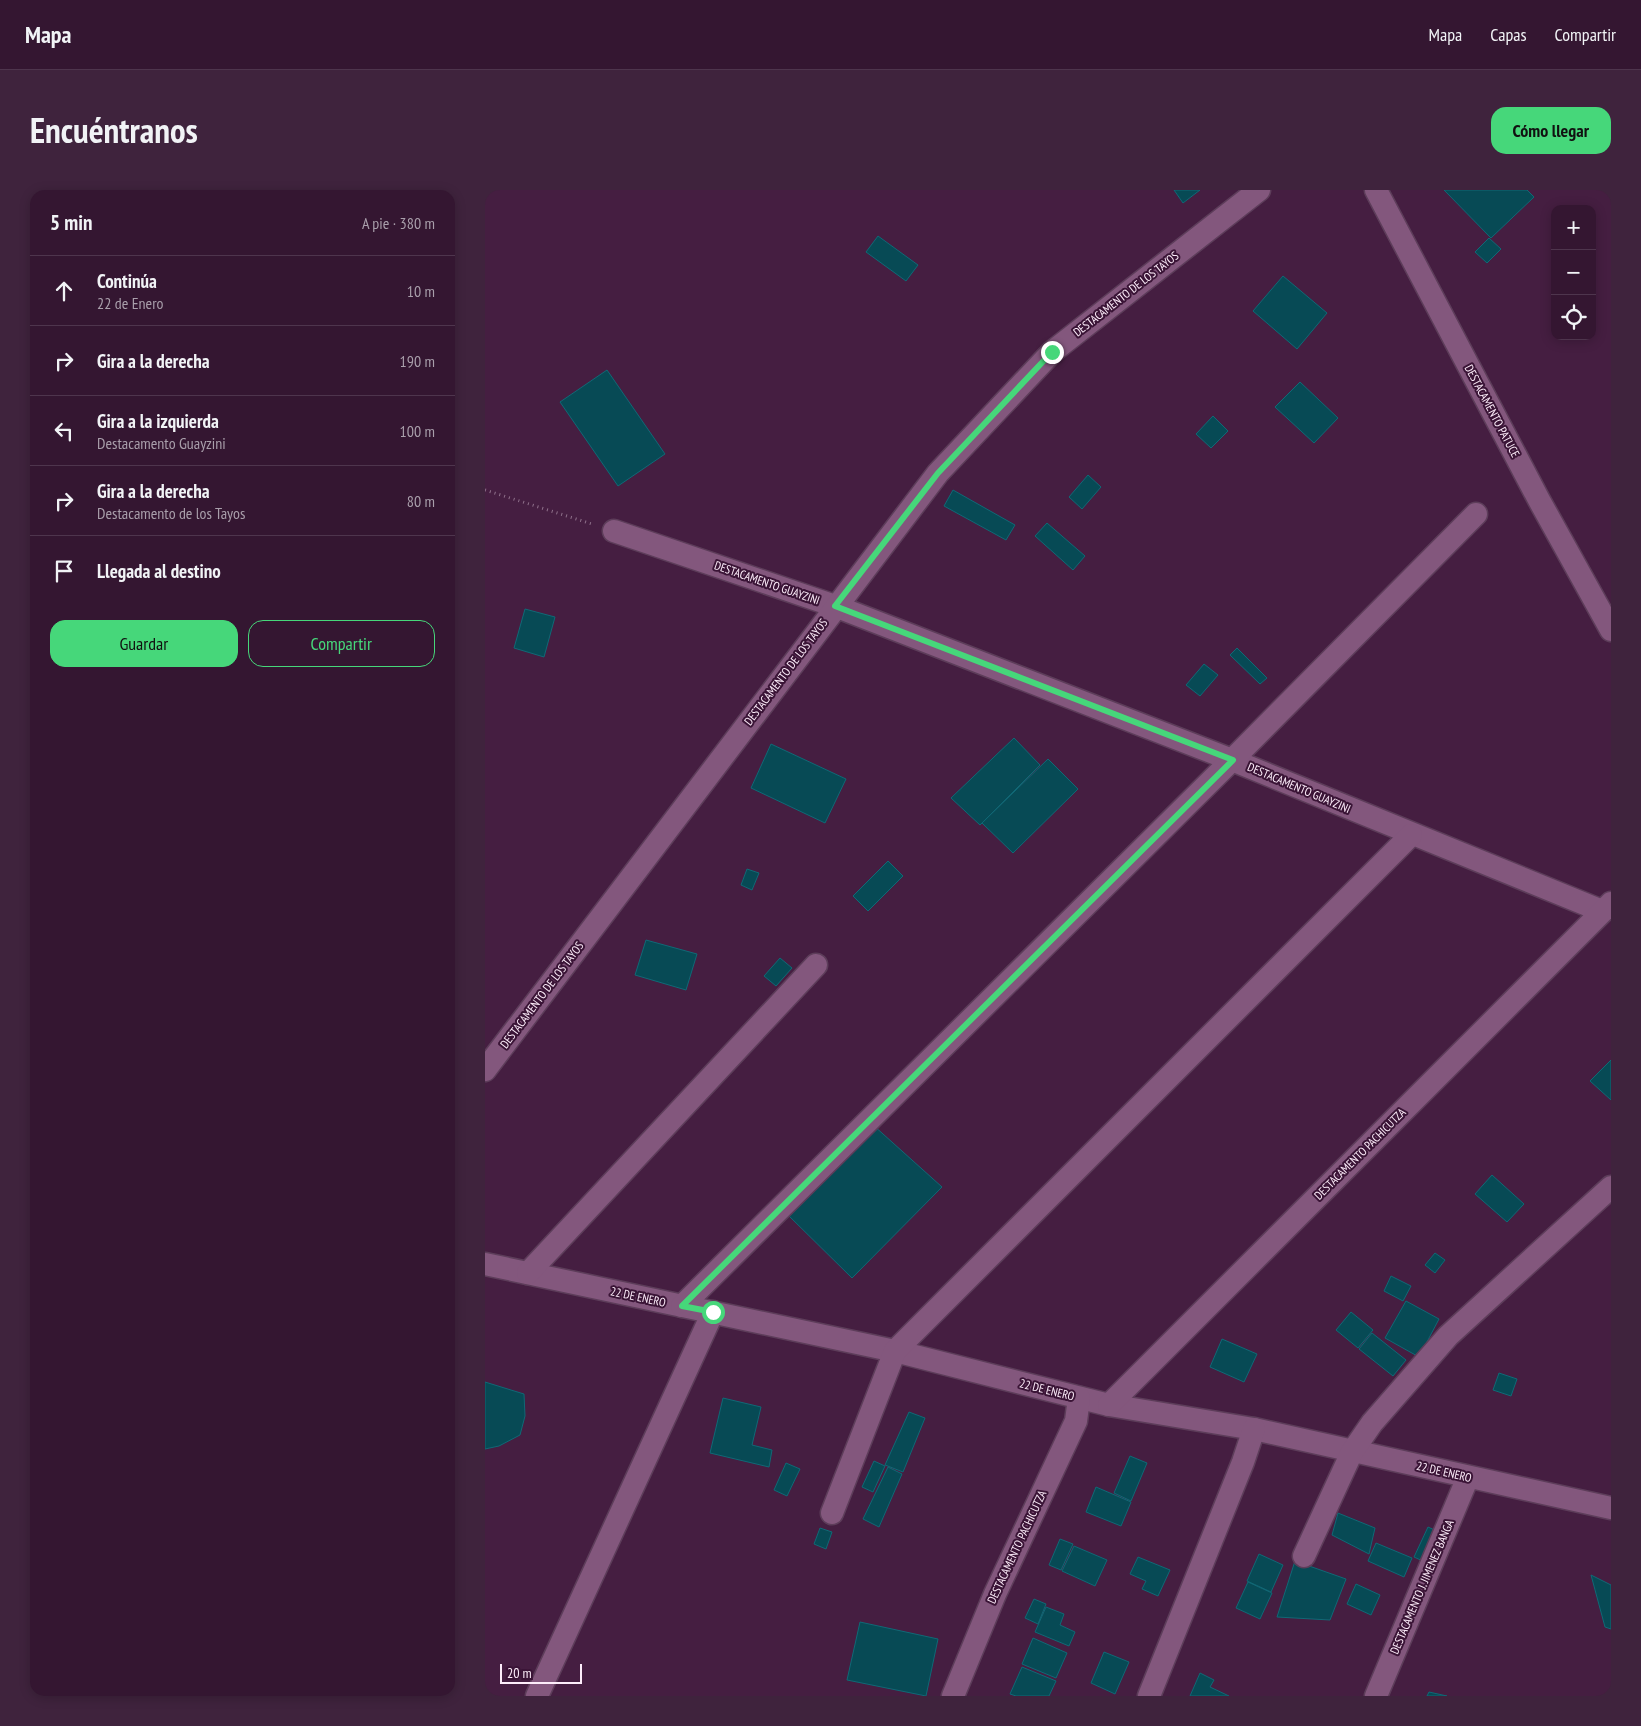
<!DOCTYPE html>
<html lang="es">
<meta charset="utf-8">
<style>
:root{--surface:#341631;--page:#3f233d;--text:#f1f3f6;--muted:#a99fab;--line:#4e354d;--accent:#46d77a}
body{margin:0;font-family:"PT Sans Narrow",sans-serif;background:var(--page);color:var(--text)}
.controls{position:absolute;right:15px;top:15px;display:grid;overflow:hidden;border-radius:10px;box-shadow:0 2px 12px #0003}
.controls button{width:45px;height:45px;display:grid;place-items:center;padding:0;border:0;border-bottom:1px solid var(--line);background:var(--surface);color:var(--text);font:25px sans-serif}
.scale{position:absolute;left:15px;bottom:12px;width:82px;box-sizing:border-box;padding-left:5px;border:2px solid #fdedfa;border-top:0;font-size:14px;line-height:18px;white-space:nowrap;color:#fdedfa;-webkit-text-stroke:4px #3a1436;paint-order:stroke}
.stop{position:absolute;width:15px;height:15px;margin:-11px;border:4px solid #46d77a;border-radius:50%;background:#fff}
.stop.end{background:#46d77a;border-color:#fff;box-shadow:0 1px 5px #0008}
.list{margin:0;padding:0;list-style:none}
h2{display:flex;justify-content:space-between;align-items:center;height:65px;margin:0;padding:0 20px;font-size:21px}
h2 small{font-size:16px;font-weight:400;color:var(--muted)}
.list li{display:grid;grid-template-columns:32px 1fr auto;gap:15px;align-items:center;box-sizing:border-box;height:70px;padding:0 20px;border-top:1px solid var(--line)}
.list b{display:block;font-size:19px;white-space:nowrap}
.list p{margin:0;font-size:16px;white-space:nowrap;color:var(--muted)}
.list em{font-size:16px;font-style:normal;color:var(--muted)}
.actions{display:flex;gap:10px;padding:15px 20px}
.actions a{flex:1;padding:11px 0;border:1px solid var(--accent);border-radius:15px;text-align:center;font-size:18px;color:var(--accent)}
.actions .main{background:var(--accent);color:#111}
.icon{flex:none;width:28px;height:28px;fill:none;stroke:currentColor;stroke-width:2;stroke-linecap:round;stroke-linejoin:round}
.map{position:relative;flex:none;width:1126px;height:1506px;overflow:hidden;border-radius:15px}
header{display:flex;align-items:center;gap:30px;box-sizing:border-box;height:70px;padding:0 25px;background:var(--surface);border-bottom:1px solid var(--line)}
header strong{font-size:24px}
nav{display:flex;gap:28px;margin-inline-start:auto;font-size:18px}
.intro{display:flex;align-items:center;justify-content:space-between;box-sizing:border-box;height:120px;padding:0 30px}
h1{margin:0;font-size:35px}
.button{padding:12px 22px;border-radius:15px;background:var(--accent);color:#111;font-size:18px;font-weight:700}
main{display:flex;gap:30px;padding:0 30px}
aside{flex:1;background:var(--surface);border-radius:15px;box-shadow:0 2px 12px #0003}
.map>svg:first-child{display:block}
.building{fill:#074a55;stroke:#106976}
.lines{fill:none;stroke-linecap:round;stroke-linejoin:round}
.minor-casing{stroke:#5d3d5a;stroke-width:25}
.path{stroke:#8f718b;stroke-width:3;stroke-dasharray:1 4;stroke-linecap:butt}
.minor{stroke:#83577d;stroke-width:22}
.route{stroke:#46d77a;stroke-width:6}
.labels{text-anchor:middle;stroke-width:4;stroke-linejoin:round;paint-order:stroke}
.street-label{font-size:12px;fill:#fdedfa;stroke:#3a1436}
</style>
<header>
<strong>Mapa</strong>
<nav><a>Mapa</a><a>Capas</a><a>Compartir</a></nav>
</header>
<div class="intro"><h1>Encuéntranos</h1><a class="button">Cómo llegar</a></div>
<main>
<aside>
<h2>5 min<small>A pie · 380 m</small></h2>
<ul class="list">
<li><svg class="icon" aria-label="ahead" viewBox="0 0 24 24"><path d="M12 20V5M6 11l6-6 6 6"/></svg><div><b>Continúa</b><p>22 de Enero</p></div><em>10 m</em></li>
<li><svg class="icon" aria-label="right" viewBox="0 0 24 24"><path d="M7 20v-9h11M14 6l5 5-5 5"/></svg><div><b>Gira a la derecha</b></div><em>190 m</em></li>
<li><svg class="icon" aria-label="left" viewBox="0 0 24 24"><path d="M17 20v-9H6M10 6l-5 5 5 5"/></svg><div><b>Gira a la izquierda</b><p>Destacamento Guayzini</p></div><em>100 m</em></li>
<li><svg class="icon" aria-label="right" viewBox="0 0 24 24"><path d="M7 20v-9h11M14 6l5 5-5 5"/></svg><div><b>Gira a la derecha</b><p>Destacamento de los Tayos</p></div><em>80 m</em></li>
<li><svg class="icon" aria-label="arrive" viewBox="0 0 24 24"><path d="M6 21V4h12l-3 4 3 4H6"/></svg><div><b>Llegada al destino</b></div></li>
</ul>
<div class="actions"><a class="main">Guardar</a><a>Compartir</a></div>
</aside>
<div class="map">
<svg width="1126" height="1506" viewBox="0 0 1126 1506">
<rect width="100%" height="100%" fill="#451e41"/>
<g class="building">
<polygon points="689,0 715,0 698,13"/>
<polygon points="959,0 1042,0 1049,7 1006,48"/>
<polygon points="393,46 433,75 421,91 381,62"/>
<polygon points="1004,48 1016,59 1002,73 990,62"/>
<polygon points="798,86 842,123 812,159 768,121"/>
<polygon points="122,180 180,264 133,296 75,212"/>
<polygon points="815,192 853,228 829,253 790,217"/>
<polygon points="728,226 743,241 726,258 711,244"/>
<polygon points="603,285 616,297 597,319 584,307"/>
<polygon points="468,300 530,335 521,350 459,316"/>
<polygon points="562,333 600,366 588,380 550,346"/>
<polygon points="40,419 70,427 59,467 29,458"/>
<polygon points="752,458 782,488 775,494 745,465"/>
<polygon points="719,474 733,485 715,506 701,495"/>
<polygon points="529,548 555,575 495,635 466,608"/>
<polygon points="286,554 361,589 340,633 266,598"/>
<polygon points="563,569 593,599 528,663 497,633"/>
<polygon points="403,671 418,686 383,721 368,706"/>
<polygon points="262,679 274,683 267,700 256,695"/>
<polygon points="161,750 212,764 201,800 150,785"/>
<polygon points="295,768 307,778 291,796 279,786"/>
<polygon points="1126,870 1126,910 1105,891"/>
<polygon points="388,935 457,997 367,1088 302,1024"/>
<polygon points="1007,985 1039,1014 1022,1032 990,1004"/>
<polygon points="950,1063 960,1070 950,1083 940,1075"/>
<polygon points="906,1086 926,1096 918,1111 899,1101"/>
<polygon points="921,1111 954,1129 934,1167 900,1148"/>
<polygon points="866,1122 888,1140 873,1158 851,1140"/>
<polygon points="887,1143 921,1170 908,1186 874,1159"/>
<polygon points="737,1149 772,1164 759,1192 725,1177"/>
<polygon points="1014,1183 1032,1189 1026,1206 1008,1200"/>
<polygon points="0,1192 39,1204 40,1226 35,1245 14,1256 0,1259"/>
<polygon points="238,1208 276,1217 267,1255 287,1260 284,1277 225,1263"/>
<polygon points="424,1222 440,1228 418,1282 400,1275"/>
<polygon points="645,1266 662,1273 646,1311 629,1303"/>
<polygon points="389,1271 400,1276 388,1302 377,1297"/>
<polygon points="301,1273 315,1279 302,1306 289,1300"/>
<polygon points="403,1277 417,1284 394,1337 378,1329"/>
<polygon points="611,1297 646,1312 636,1336 601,1322"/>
<polygon points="853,1323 890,1338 884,1364 847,1345"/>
<polygon points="943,1337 954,1342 940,1372 929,1367"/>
<polygon points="335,1338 347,1342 341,1359 329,1354"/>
<polygon points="575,1349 588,1354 576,1380 564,1375"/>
<polygon points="891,1353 927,1368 919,1387 883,1371"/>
<polygon points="589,1356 622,1370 610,1396 577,1381"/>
<polygon points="774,1364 798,1375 786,1402 762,1391"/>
<polygon points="653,1367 685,1380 673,1406 657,1399 661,1391 645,1384"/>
<polygon points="810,1371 861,1389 845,1430 792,1427"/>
<polygon points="1106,1385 1126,1395 1126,1439 1120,1437"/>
<polygon points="763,1392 787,1403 775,1429 751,1418"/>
<polygon points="871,1394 895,1405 886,1425 862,1414"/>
<polygon points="549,1409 561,1414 553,1434 540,1428"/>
<polygon points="561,1417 579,1424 575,1435 590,1442 584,1456 550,1442"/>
<polygon points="375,1432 453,1449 441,1506 362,1490"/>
<polygon points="548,1448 582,1463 571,1488 537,1474"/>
<polygon points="619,1462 644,1472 630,1504 606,1493"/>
<polygon points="537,1477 571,1491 564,1506 531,1506 525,1504"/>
<polygon points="715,1483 729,1490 725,1497 744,1506 705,1506"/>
<polygon points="944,1502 962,1506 942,1506"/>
</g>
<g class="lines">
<g class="minor-casing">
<g id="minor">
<polyline points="891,0 1054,310 1126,440"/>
<polyline points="129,341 350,416 747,570 1117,721"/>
<polyline points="0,880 453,283 567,162 774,0"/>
<polyline points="0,1074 410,1161 624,1215 769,1239 1126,1318"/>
<polyline points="43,1083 331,775"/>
<polyline points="197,1116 747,570 991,324"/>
<polyline points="624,1215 1126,713"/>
<polyline points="347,1323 410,1161 926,645"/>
<polyline points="819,1366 867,1262 887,1233 963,1146 1126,997"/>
<polyline points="52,1506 228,1122"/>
<polyline points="468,1506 510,1404 591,1231 594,1208"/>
<polyline points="664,1506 758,1272 769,1239"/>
<polyline points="891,1506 983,1287"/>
</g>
</g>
<polyline class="path" points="0,300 107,334"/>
<use href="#minor" class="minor"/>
</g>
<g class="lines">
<polyline class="route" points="228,1122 197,1116 748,570 350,416 453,283 567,162"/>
</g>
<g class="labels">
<g class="street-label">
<text transform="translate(641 104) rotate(-38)" y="4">DESTACAMENTO DE LOS TAYOS</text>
<text transform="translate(1007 221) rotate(62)" y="4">DESTACAMENTO PATUCE</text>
<text transform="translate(282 393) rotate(19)" y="4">DESTACAMENTO GUAYZINI</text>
<text transform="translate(301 482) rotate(-53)" y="4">DESTACAMENTO DE LOS TAYOS</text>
<text transform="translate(814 598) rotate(23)" y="4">DESTACAMENTO GUAYZINI</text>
<text transform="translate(57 805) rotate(-53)" y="4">DESTACAMENTO DE LOS TAYOS</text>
<text transform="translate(875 964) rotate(-45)" y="4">DESTACAMENTO PACHICUTZA</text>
<text transform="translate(153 1107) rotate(12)" y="4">22 DE ENERO</text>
<text transform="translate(562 1200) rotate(14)" y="4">22 DE ENERO</text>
<text transform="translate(959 1282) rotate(13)" y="4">22 DE ENERO</text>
<text transform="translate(532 1357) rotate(-65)" y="4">DESTACAMENTO PACHICUTZA</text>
<text transform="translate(937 1397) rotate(-67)" y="4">DESTACAMENTO J. JIMENEZ BANGA</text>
</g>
</g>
</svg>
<div class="controls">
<button>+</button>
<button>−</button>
<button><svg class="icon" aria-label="locate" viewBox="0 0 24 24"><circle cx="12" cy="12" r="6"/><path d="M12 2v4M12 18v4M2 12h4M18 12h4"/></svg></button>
</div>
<div class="scale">20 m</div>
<div class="stop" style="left:228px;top:1122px"></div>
<div class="stop end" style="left:567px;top:162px"></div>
</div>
</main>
